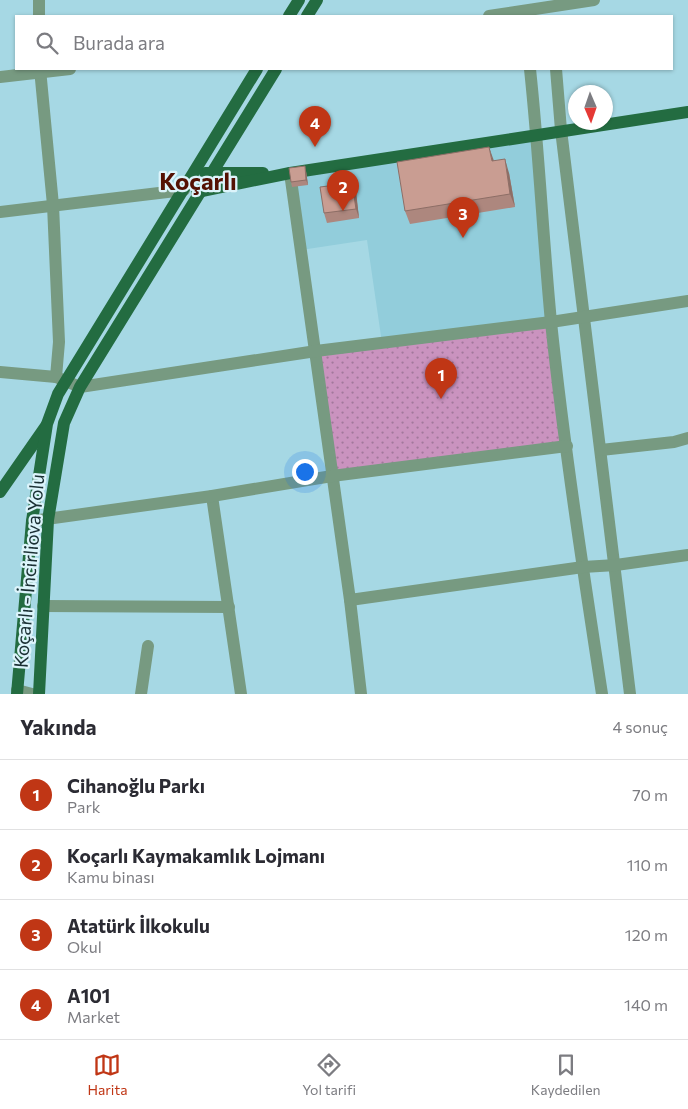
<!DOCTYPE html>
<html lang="tr">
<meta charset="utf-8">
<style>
:root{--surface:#fff;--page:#f7f7f7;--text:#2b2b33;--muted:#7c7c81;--line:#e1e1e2;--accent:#c03615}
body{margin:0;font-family:Commissioner,sans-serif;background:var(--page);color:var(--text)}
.compass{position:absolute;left:568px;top:85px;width:45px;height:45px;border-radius:50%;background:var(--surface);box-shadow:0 1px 4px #0004;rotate:178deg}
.you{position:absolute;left:304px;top:471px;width:18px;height:18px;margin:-12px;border:4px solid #fff;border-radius:50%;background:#1a73e8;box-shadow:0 0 0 8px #1a73e833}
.badge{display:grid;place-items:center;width:32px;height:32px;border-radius:50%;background:var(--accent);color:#fff;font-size:16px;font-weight:700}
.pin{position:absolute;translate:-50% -41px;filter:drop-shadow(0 1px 2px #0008)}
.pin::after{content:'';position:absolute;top:26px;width:18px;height:15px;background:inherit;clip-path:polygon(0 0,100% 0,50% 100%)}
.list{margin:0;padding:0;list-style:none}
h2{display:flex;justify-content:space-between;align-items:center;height:65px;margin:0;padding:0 20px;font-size:21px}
h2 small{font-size:16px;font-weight:400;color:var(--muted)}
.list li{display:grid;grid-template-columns:32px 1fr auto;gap:15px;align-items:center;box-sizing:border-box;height:70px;padding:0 20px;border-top:1px solid var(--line)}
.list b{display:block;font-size:19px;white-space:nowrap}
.list p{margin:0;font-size:16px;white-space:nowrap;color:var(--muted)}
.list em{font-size:16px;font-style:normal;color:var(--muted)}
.icon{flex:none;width:28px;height:28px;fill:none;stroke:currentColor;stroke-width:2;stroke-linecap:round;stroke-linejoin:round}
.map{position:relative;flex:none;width:688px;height:694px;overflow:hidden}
.search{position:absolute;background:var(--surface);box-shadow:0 1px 4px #0004;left:15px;right:15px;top:15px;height:55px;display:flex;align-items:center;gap:12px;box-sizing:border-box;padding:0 18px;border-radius:0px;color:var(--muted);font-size:19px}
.sheet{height:345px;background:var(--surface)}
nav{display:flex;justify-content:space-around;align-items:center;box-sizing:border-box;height:70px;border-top:1px solid var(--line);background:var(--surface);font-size:14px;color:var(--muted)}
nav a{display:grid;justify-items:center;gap:2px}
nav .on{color:var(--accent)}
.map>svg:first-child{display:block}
.built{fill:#92cddb}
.park{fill:url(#park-dots)}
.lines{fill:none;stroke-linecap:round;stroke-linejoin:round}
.minor{stroke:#779a81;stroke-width:12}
.major{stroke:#236c41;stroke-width:12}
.wall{fill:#ad877e}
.shaded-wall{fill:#8d6e66}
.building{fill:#c99d92;stroke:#8d6e66}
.labels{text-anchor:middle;stroke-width:4.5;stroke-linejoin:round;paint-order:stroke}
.street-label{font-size:19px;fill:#1b3034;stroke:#dcf4fb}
.district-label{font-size:24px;font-weight:bold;fill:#541103;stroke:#dcf4fb}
</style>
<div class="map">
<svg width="688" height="694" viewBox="0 0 688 694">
<defs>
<pattern id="park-dots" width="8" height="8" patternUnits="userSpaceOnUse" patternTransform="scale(1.25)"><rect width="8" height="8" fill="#ca93bf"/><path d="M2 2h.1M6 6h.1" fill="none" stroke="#a3789c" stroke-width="1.8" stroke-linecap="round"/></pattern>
</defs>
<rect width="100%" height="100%" fill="#a6d8e4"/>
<polygon class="built" points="537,134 551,322 382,343 367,240 301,250 290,173"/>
<polygon class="park" points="551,322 567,446 332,476 316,351"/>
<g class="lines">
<g class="minor">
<polyline points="39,0 39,16"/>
<polyline points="489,16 594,0"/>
<polyline points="40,69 53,205 59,342 56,377"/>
<path d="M530,69C539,153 543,238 551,322C564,446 583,570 602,694"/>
<polyline points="556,69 561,130 630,694"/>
<polyline points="0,77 70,69"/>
<polyline points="290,173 350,600 361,694"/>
<polyline points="0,212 184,190"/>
<polyline points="0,372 56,377 80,387 316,351 551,322 688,301"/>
<polyline points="601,450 674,442 688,438"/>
<polyline points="212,496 241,694"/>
<polyline points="32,521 212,496 332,476 567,446"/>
<polyline points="350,600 583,567 616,565 688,555"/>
<polyline points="43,606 229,607"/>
<polyline points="17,690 32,694"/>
<polyline points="141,694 148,646"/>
</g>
<g class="major">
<polyline points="289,16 299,0"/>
<polyline points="307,16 317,0"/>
<polyline points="205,173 263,173"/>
<polyline points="197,192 290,173 688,112"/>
<polyline points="0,492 46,426"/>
<polyline points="17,694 32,521 47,424 58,394 257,69"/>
<polyline points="39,694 48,520 64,423 80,387 276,69"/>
</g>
</g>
<g class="wall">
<polygon points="494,161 509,173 515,207 410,224 405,211"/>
<polygon points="306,171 308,185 292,187 291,182"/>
<polygon points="356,192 359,218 327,223 324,213"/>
</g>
<g class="shaded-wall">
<polygon points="489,147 494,161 492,161"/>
<polygon points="505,159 509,173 515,207 510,194"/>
<polygon points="305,166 306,171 308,185 306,180"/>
<polygon points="352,183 356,192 359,218 356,209"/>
</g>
<g class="building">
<polygon points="489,147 492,161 505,159 510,194 405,211 397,162"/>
<polygon points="305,166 306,180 291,182 289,168"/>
<polygon points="352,183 356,209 324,213 320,187"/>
</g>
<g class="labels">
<g class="street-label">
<text transform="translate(29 571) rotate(-85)" y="7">Koçarlı - İncirliova Yolu</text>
</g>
<g class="district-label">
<text x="198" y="190">Koçarlı</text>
</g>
</g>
</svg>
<svg class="compass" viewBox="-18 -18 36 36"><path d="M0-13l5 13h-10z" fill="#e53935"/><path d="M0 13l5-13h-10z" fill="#7c7c81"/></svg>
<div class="you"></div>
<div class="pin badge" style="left:441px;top:399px">1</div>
<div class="pin badge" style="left:343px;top:211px">2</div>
<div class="pin badge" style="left:463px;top:238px">3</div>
<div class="pin badge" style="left:315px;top:147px">4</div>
<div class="search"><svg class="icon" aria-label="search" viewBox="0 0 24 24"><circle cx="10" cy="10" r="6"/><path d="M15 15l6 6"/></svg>Burada ara</div>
</div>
<section class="sheet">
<h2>Yakında<small>4 sonuç</small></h2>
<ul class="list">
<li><span class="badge">1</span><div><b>Cihanoğlu Parkı</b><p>Park</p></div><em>70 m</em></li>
<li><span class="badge">2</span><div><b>Koçarlı Kaymakamlık Lojmanı</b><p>Kamu binası</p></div><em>110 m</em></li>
<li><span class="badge">3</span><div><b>Atatürk İlkokulu</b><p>Okul</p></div><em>120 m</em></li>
<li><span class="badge">4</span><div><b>A101</b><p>Market</p></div><em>140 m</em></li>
</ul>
</section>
<nav>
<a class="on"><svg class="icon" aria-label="map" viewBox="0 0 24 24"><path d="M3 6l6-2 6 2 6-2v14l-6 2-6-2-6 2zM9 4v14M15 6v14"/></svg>Harita</a>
<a><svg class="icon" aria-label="directions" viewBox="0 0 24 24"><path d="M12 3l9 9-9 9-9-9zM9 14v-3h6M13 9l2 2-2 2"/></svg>Yol tarifi</a>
<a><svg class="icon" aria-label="saved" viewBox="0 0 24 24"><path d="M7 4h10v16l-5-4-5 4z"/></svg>Kaydedilen</a>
</nav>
